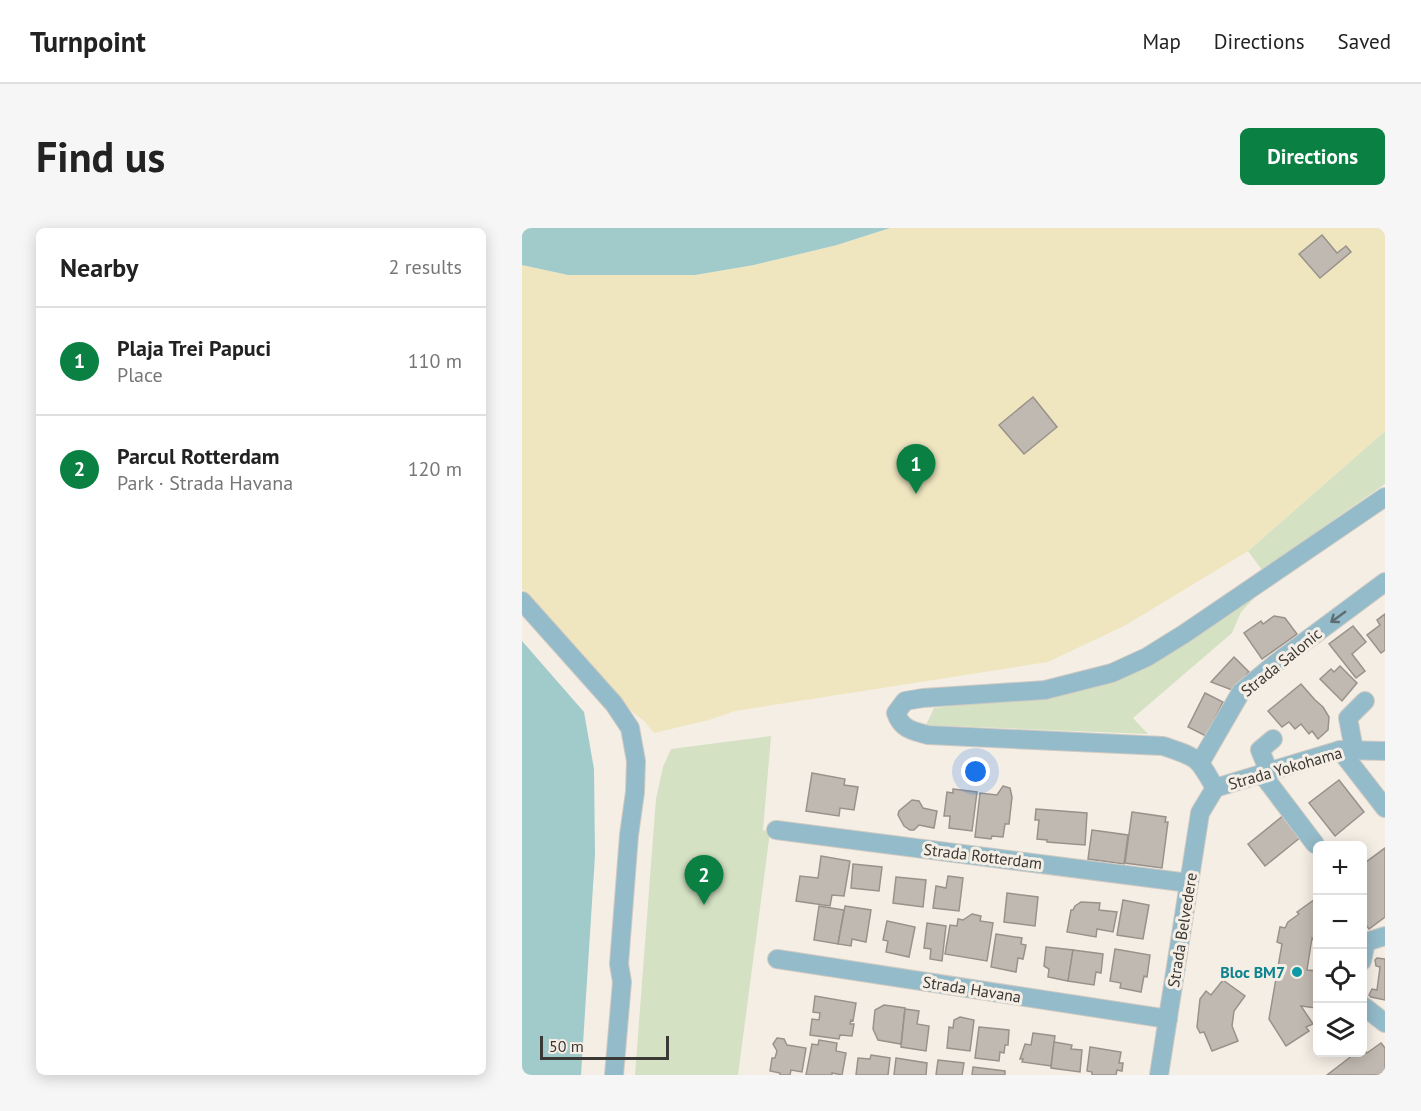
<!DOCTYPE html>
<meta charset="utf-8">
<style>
:root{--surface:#fff;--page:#f6f6f6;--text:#222;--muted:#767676;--line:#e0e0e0;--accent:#0b8043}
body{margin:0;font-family:"PT Sans",sans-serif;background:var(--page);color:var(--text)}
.controls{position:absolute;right:18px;bottom:18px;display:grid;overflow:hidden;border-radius:9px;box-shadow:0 3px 15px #0003}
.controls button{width:54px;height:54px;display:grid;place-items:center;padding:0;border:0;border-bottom:2px solid var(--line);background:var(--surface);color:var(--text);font:30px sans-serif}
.scale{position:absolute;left:18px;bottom:15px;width:129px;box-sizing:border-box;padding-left:6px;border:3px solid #3b3935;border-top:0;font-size:16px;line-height:21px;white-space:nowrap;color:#3b3935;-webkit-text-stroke:4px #f5eee5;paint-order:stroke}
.you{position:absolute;left:454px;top:544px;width:21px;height:21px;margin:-15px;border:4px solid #fff;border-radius:50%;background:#1a73e8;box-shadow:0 0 0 9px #1a73e833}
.badge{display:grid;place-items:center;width:39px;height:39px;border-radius:50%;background:var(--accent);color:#fff;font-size:20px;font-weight:700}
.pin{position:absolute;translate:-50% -50px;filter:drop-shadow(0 2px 3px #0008)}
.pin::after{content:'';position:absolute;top:32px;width:21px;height:18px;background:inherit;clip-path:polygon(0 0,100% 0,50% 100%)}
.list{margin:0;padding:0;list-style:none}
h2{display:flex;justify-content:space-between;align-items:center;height:78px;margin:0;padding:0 24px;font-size:26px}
h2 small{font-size:20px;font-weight:400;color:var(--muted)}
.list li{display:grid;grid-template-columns:39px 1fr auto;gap:18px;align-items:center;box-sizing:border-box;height:108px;padding:0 24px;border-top:2px solid var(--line)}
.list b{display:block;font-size:22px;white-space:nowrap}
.list p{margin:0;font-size:20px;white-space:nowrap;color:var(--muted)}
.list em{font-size:20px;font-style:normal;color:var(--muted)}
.icon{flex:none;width:33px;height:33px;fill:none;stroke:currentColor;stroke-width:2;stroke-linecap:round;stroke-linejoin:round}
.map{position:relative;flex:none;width:863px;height:847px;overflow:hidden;border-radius:9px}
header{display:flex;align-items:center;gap:36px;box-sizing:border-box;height:84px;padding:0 30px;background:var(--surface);border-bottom:2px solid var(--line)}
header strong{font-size:28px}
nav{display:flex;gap:33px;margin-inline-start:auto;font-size:21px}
.intro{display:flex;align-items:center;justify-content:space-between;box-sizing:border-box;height:144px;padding:0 36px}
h1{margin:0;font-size:42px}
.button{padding:15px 27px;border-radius:9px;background:var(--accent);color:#fff;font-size:21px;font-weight:700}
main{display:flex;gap:36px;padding:0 36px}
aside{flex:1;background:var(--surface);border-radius:9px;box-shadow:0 3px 15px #0003}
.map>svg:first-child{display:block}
.green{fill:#d4e1c2}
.sand{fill:#efe6c0}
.water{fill:#a1caca}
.building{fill:#c0b9b1;stroke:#99928b;stroke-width:1.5}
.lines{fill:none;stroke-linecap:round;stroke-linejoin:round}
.minor-casing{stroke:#d0cac2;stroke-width:20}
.minor{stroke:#94bbca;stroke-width:18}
.oneway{stroke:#5f6d71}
.culture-dot{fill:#0f9aa8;stroke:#f5eee5;stroke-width:2}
.labels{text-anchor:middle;stroke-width:6;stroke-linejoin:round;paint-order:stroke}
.street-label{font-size:16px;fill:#3b3935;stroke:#f5eee5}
.culture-label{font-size:16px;font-weight:bold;fill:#0d838f;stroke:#f5eee5;text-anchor:end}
</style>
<header>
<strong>Turnpoint</strong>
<nav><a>Map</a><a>Directions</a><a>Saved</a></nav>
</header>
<div class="intro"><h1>Find us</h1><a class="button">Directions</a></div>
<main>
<aside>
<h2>Nearby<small>2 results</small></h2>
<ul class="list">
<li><span class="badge">1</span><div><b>Plaja Trei Papuci</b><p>Place</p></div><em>110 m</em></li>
<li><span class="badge">2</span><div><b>Parcul Rotterdam</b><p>Park · Strada Havana</p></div><em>120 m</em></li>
</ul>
</aside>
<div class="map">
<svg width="863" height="847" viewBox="0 0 863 847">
<rect width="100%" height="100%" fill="#f5eee5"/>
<g class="green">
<polygon points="863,203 863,256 740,342 726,323"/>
<polygon points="736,366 719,384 710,405 611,490 626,506 404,497 412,480 536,466 575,459 623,437"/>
<polygon points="249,508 241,602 248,604 216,847 113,847 134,571 141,539 149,521"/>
</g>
<polygon class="sand" points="368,0 863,0 863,203 726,323 604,397 526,434 213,483 187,492 132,505 122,493 97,473 0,361 0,37 46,47 173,47 232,37 315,17"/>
<g class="water">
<polygon points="0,0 368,0 315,17 232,37 173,47 46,47 0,37"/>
<polygon points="0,413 62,484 72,541 73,627 59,847 0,847"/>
</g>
<g class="building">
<polygon points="800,7 815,25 824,18 829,24 798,50 777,26"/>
<polygon points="511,169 535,199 502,226 477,197"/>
<polygon points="863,386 863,422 859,425 845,407 858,397 855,392"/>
<polygon points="752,388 763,390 775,406 740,431 722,405 739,393 741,396"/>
<polygon points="831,398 844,414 830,426 843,443 834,450 807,416"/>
<polygon points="712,429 727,444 724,447 728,451 710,462 689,454"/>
<polygon points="818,438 835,455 820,473 798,451 809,441 812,444"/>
<polygon points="779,456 793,472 801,479 807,489 806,502 796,511 790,503 787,506 779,496 773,501 767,494 760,499 746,483"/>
<polygon points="683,465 701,474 684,508 666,499"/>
<polygon points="290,545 323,551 322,557 336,559 332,582 318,580 317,588 284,583"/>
<polygon points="817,552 842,584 813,608 787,575"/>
<polygon points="481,558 488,560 490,569 487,596 483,596 481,609 470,608 469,611 453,609 458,565 475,567"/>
<polygon points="431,561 455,564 450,603 427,600 428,588 422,588 425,564 431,565"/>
<polygon points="390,572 397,573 401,580 415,583 412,600 397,597 392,602 388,602 382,598 376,587 377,583"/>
<polygon points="514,581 565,585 563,617 525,614 525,612 515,611 517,592 513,592"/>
<polygon points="610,584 644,589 643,594 646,594 640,640 603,635"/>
<polygon points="762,587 779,609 743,638 726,616"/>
<polygon points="570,602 606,607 602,636 566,631"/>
<polygon points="863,620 863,689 847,701 840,692 840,637"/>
<polygon points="299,628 328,633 322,668 310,667 308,678 274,673 278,648 296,650"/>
<polygon points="331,636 360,639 357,663 329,660"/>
<polygon points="426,648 441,650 437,683 411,680 414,658 424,660"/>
<polygon points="374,649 404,652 401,679 371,675"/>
<polygon points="485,665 516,669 513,698 482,694"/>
<polygon points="796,669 796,718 790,710 785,742 796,743 794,780 779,778 791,796 784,799 787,803 764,818 747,791 760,716 755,714 758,699 763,700 766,694 777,686 775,684"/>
<polygon points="601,672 627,677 621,711 595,707"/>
<polygon points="559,674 578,675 577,682 595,684 591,704 575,701 574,709 545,704 549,682 551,682 553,678"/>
<polygon points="297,678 322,682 316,716 292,712"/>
<polygon points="323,678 349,682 344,714 330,711 329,718 316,716"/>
<polygon points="450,686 459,688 458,693 471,695 465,733 423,726 428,697 435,698 436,691 441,692"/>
<polygon points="365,693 393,699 387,729 364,724 366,713 361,712"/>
<polygon points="405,695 424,698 420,733 408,731 409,721 402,720"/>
<polygon points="474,706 500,710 499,716 504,717 501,731 496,730 494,744 469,739"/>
<polygon points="524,719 551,722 546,753 526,749 527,741 522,738"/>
<polygon points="593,721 628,727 625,749 622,748 619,764 598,760 599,755 588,753"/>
<polygon points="551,722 581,726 579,745 574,744 572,757 546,753"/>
<polygon points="855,730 863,731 863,772 849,769 847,767 850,761 855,762 858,739 854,738 853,732"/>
<polygon points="701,752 723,768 712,783 710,798 716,813 690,823 682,804 678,805 675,799 678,771 684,763 689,767"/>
<polygon points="293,768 334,775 331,793 329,792 328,796 332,796 330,808 318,807 317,811 288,807 290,791 297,792 298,785 291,784"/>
<polygon points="362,777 383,780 379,816 356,812 351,801 353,782"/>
<polygon points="383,781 397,783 395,796 407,798 404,823 379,819"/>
<polygon points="438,789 452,792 448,823 425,820 427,799 431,800 432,792"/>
<polygon points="457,799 487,802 486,817 483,817 482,825 478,824 477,833 453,830"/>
<polygon points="511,805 533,808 529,838 500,834 501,831 498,831 503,816 509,817"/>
<polygon points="255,810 262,811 265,817 284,820 280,844 269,842 268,847 258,847 258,845 248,843 250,830 253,830 255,823 251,816"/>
<polygon points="297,812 315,815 314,823 324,825 320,847 310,845 310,847 284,847 290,816 296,817"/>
<polygon points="532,814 550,817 549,821 560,822 558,844 529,840"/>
<polygon points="859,815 863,820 863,847 805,847 835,824 840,824 841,820 845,825"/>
<polygon points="568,819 599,824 597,835 601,835 600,843 595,842 594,847 570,847 570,844 565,843"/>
<polygon points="349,827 368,830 366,847 334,847 336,830 348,831"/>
<polygon points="374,830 405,835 404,847 372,847"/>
<polygon points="416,832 442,835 440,847 414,847"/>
<polygon points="451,839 483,843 483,847 450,847"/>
</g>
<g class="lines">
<g class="minor-casing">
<g id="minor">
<path d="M863,269L662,406L625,429L590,445L523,462L401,470L383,473L374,485C379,501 391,503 406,507L641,518C676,530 675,528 693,560L818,522L863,523"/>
<polyline points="0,373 92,476 108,500 114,533 113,564 107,607 97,736 100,754 92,847"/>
<polyline points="818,522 863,580"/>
<polyline points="832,522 826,490 843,473"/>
<polyline points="678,535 719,464 754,435 863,354"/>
<polyline points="747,544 738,522 751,511"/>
<polyline points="740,546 793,616"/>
<polyline points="254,602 667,655"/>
<polyline points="255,731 646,791"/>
<polyline points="840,733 844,714 863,708"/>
<polyline points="840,777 863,795"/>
<polyline points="637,847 678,585 693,560"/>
</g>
</g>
<use href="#minor" class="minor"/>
</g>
<defs><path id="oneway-shaft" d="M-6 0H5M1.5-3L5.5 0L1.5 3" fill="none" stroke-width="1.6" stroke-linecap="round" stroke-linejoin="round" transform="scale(1.5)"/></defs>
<use class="oneway" href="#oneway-shaft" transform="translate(816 389) rotate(144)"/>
<circle class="culture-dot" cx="775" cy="744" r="6"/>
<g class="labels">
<g class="street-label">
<text transform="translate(759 434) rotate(-39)" y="6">Strada Salonic</text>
<text transform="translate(763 540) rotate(-16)" y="6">Strada Yokohama</text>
<text transform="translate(461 628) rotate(7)" y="6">Strada Rotterdam</text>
<text transform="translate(660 702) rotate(-81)" y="6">Strada Belvedere</text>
<text transform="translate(450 761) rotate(9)" y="6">Strada Havana</text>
</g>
<g class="culture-label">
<text x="763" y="750">Bloc BM7</text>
</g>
</g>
</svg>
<div class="controls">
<button>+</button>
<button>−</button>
<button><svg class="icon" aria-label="locate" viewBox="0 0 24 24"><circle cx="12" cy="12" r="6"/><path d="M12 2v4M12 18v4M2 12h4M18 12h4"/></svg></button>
<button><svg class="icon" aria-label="layers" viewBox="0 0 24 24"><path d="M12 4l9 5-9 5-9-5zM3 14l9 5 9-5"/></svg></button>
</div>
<div class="scale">50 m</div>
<div class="you"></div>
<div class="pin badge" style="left:394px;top:266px">1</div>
<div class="pin badge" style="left:182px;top:677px">2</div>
</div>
</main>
